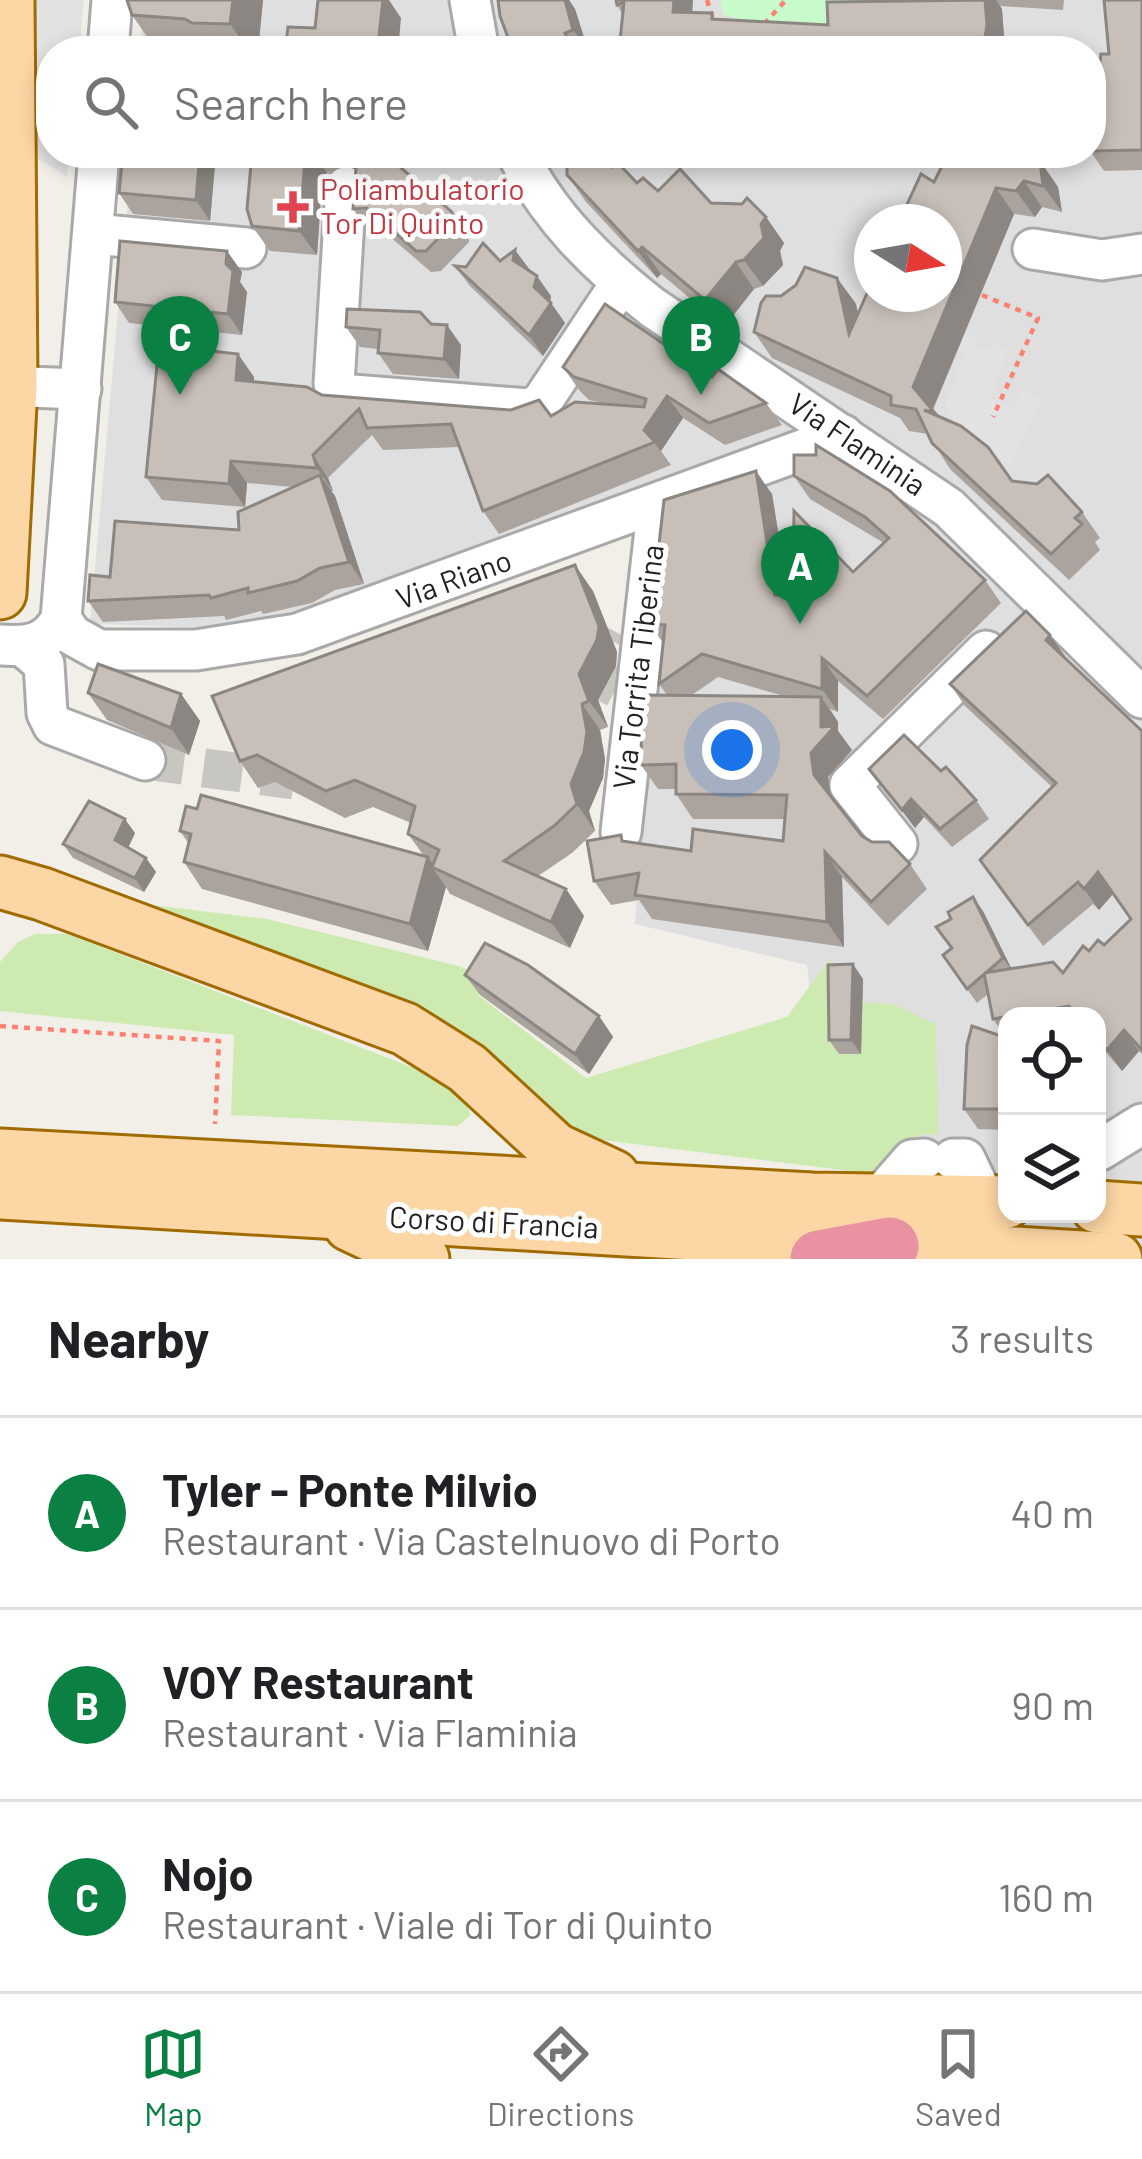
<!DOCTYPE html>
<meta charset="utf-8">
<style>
:root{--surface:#fff;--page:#f2f2f2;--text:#202124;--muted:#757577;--line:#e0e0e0;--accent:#0b8043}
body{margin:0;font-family:Barlow,sans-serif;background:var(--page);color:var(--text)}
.controls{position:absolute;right:36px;bottom:36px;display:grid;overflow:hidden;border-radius:24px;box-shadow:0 6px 18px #0003}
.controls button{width:108px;height:108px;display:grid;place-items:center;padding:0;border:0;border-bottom:3px solid var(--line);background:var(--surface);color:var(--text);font:60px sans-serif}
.compass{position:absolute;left:854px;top:204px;width:108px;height:108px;border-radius:50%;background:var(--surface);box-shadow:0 6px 18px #0003;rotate:101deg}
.you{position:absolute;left:732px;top:750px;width:42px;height:42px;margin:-30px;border:9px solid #fff;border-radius:50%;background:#1a73e8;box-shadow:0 0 0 18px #1a73e833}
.badge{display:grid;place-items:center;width:78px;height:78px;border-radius:50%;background:var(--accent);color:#fff;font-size:39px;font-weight:700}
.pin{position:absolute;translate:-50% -99px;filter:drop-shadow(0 3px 6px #0008)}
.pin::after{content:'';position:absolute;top:63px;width:42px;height:36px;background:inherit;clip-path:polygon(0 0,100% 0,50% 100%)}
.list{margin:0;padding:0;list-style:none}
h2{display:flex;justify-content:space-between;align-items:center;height:156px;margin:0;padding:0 48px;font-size:51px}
h2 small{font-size:39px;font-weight:400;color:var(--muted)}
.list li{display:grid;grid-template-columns:78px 1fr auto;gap:36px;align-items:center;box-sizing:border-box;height:192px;padding:0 48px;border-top:3px solid var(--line)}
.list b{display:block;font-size:45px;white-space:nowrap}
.list p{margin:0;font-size:39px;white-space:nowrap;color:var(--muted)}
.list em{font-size:39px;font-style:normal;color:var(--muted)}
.icon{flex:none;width:66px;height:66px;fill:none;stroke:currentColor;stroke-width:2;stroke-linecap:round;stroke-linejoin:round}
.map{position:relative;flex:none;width:1142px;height:1259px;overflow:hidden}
.search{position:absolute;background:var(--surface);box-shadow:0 6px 18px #0003;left:36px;right:36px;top:36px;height:132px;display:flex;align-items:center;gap:30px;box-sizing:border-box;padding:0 42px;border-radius:48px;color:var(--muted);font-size:45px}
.sheet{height:732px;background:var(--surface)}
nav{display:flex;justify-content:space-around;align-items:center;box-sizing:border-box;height:168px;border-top:3px solid var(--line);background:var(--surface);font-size:33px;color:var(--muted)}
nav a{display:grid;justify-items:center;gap:6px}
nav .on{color:var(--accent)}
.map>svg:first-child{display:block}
.residential{fill:#e0dfdf;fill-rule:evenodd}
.grass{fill:#cdebb0}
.park{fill:#c8facc}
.parking{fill:#e2e2e2}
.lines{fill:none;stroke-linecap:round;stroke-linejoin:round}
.minor-tunnel{stroke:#c8c6c1;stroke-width:39;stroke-dasharray:39 20;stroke-linecap:butt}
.minor-casing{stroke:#a9a9a9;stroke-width:45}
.major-casing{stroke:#a06b00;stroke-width:57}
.highway-casing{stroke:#dc2a67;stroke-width:63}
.path{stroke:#fa8072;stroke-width:4.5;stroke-dasharray:6 6;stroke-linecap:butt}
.minor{stroke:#fff;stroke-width:39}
.major{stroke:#fcd6a4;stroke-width:51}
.highway{stroke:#e892a2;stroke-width:57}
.wall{fill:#aba49e;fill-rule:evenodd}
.shaded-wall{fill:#8b8681}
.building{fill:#c7bfb8;stroke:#8b8681;stroke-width:3}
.health-dot{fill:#e0444e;stroke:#fff;stroke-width:4.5}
.labels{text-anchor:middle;stroke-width:10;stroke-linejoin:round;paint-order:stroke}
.health-label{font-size:30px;fill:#be3a42;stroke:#fff;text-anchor:start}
.street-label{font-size:30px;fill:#222;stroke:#fff}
</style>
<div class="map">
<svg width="1142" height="1259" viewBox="0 0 1142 1259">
<rect width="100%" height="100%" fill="#f2efe9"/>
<path class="residential" d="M144,0H1142V1259H871L824,1108L807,965L635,924L665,486L372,593L214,628L90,624L132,153H1091V51H140ZM872,222H944V294H872ZM1007,1016H1097V1214H1007Z"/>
<g class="grass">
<polygon points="152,905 267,919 459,966 486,978 478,995 586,1078 787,1017 830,958 836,1001 893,1004 936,1024 938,1134 918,1135 881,1175 554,1134 443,1026"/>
<polygon points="35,934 68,934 432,1075 465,1102 471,1115 458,1126 231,1115 234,1035 0,1011 0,962 18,942"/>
</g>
<polygon class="park" points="720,0 869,0 824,26 753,22 724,15"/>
<g class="parking">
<polygon points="29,0 84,0 79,51 51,51 51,153 69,153 67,177 29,153"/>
<polygon points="954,325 972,336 980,348 1000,344 1008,350 990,398 1013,408 1022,388 1041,401 1011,466 963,435 945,406 965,351 945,340"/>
</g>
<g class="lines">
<g class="minor-tunnel">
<polyline points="590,696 623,636"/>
<polyline points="145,760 294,780"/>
</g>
<g class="minor-casing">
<g id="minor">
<polyline points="470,0 479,51"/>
<polyline points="108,51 112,0"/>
<path d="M517,153C548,216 597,264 652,307L949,508L1142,698"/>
<polyline points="346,187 334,384 340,394 529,409 541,403 621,283"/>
<polyline points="93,234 246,248"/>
<polyline points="1033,249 1102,260 1142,254"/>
<polyline points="0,386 81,389"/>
<polyline points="61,619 72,635 99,650 196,650 297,634 843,435"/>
<path d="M0,645C28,647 47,645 61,619L99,153"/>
<polyline points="24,647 44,664 47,713 53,725 145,760"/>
<polyline points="621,832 658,503"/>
<polyline points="897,844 850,785 986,651"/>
<polyline points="1100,1150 1142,1124"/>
<polyline points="953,1159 965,1159 985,1201"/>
<polyline points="876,1201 912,1160 924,1159"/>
</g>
</g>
<g class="major-casing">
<g id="major">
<polyline points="0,593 11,386 8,0"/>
<polyline points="0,882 42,894 405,1029 467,1068 555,1149 613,1176"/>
<polyline points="0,1155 812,1199 1007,1202"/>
<polyline points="0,1193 1116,1259"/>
<polyline points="1097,1207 1142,1210"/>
<polyline points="350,1225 423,1259"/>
</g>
</g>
<g class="highway-casing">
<polyline id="highway" points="819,1259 890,1246"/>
</g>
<g class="path">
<polyline points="707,0 713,19"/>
<polyline points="764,24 786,0"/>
<polyline points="982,295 1038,318 993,417"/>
<polyline points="0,1026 219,1041 215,1124"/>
</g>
<use href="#minor" class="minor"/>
<use href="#major" class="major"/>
<use href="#highway" class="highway"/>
</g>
<g class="wall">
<polygon points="263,0 258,51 157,51 132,15"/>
<polygon points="498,0 569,0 575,9 588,50 513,51"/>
<polygon points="616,0 692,13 712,13 715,19 828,25 896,0 1064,0 1063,10 1000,6 1002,9 1005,51 619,51 623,15 617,5"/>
<polygon points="1142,0 1142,170 1104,171 1091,152 1100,62 1109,54"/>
<polygon points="252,153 344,153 342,164 327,173 322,184 317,255 270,251 252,226"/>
<polygon points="216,154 210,221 133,214 119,193"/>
<polygon points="1040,161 1058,187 1062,212 1042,207 1035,217 1014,214 933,410 1012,481 1082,512 1100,538 1095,542 1100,550 1069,580 950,469 928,434 909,431 900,418 772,358 754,332 781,296 837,278 856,304 858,314 934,182 964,163"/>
<polygon points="612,167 637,183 658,191 766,217 784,243 780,251 783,265 763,286 754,289 724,327 661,274 657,278 586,202 567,175"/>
<polygon points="353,209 452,212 466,232 469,242 441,271 431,272 381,229 367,229"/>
<polygon points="500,261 529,271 551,296 550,302 565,323 543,356 470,286 455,266 466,267"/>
<polygon points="242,272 240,282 247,292 242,335 129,323 115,302"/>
<polygon points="431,324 461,345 459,379 393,374 378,353 378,349 360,347 346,327"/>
<polygon points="563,367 712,377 766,403 782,425 725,445 683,418 661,451 671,465 499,534 483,511 460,447 383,450 372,435 328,478 333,491 331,491 335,496 364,584 335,590 312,603 263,614 261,611 226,620 224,616 103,622 88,601 110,577 239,530 292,487 247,483 245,507 162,500 146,477 254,377 254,382 322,395 551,416 605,404 589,400 579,390"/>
<path d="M794,476L985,580L1001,603L883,719L838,681V712L830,709L838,722V731L852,750L828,777L830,795L862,836L910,864L927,889L888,926L842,877L844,947L652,919L639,900L611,905L594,881L625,841L691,851L783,841L785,819H693L676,794V789H658L641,765L667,695L659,684L663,643L650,624L772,494L788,594L853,572L884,543L810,499ZM718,677L787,697L692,695Z"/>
<polygon points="593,591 617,652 616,666 598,700 608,727 600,730 605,759 603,778 589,811 595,831 572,853 538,876 566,889 584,916 570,948 450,894 446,887 428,951 202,889 184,862 189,844 180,831 424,856 408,834 411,823 373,807 345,818 275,782 258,788 240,761"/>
<polygon points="1065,656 1064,657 1142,731 1142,1054 1139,1051 1122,1071 1097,1042 1097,1016 1007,1016 1007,1130 978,1129 964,1109 1006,1037 993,1019 988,994 977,1003 943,955 951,948 936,927 983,911 1011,968 1063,973 1089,951 1104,945 1131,919 1113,894 1099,910 1093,904 1043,946 980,860 1052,787 965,706 950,684"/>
<polygon points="88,693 181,694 200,721 189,755 107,720"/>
<polygon points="869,769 941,771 976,800 989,819 952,847 924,817 915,828"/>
<polygon points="135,833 128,848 146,858 156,872 144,892 73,858 63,844"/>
<polygon points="465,975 599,1016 613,1037 589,1074 480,995"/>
<polygon points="863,979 861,1054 839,1054 829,1040"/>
</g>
<g class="shaded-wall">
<polygon points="233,0 263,0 258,51 249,51 230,24"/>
<polygon points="383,0 389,0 401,18 398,51 390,51 379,36"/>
<polygon points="565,0 569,0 575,9 588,50 573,30"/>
<polygon points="674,0 693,0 691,37 673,12"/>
<polygon points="985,0 996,0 1002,9 1005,51 983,51"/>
<polygon points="200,153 216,154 210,221 196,200"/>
<polygon points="308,153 313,153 327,173 322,184 317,255 299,231 305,160"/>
<polygon points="335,153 344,153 342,164"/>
<polygon points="1040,161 1058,187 1062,212 1043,186"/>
<polygon points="1024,181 1042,207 1035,217 1016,191"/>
<polygon points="996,188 1014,214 931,413 913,387"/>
<polygon points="452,212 466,232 469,242 455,221"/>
<polygon points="766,217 784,243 780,251 783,265 763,286 744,260"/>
<polygon points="642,247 661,274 657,278 638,251"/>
<polygon points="515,250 530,270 513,260"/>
<polygon points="227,251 242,272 240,282 247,292 242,335 228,314"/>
<polygon points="736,262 754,289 724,327 705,300"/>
<polygon points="537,276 551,296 549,306 551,303 565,323 543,356 529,335"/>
<polygon points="837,278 856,304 867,360 849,334"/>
<polygon points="447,325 461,345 459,379 444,359"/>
<polygon points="238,354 254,377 252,403 236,380"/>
<polygon points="667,396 683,418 661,451 644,430"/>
<polygon points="313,455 328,478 333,491 317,468"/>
<polygon points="231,461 247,483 245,507 229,484"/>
<polygon points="756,471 772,494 792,618 775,595"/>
<polygon points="320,475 335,496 364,584 349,562"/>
<polygon points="575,565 593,591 617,652 616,666 598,700 608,727 589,701 579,674"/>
<polygon points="1050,635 1065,656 1060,661 1046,640"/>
<polygon points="822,658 838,681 838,712 822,689"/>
<polygon points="181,694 200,721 189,755 171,728"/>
<polygon points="821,697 838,722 838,731 852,750 828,777 831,799 814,775 811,753 821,727"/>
<polygon points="582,704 600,730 605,759 603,778 589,811 595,831 577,804 571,784"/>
<polygon points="911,799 924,817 915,828 902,810"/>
<polygon points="125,819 135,833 125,854 115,840"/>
<polygon points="825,852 842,877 844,947 827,922"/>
<polygon points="428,857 437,870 432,867 446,887 428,951 410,924"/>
<polygon points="146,858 156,872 144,892 135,878"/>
<polygon points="1098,872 1113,894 1099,910 1084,889"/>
<polygon points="566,889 584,916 570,948 551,922"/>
<polygon points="973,897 983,911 1013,972 1003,958"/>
<polygon points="853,964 863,979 861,1054 851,1040"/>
<polygon points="599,1016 613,1037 589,1074 575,1054"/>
<polygon points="1124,1030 1139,1051 1122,1071 1107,1050"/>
</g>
<g class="building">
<polygon points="127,0 233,0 230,24 192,23 185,19 132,15"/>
<polygon points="318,0 383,0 379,36 394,51 285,51 288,27 315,28"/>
<polygon points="498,0 565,0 573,30 565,33 573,51 513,51 500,16"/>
<polygon points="616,0 674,0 673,12 712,13 712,19 828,25 827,2 985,0 987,25 983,51 619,51 624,2 617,5"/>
<polygon points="1104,0 1142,0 1142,150 1091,151 1091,62 1100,62 1101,54 1109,54"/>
<polygon points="123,153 200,153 196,200 119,193"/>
<polygon points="252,153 308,153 305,160 299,231 252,226 247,209"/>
<polygon points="351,153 384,153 452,212 455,221 426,251 416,251 367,208 353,209 356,168"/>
<polygon points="578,153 593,153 600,156 612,167 617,162 637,183 643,178 658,191 680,169 711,203 742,204 747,198 766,217 761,224 764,238 744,260 736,262 705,300 642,247 638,251 567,175 567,164 572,156"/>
<polygon points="967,153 1007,153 1040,161 1043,186 1024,181 1016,191 996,188 913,387 934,412 924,410 961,426 988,447 1012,481 1037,484 1048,475 1082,512 1075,518 1082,524 1051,554 932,443 916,409 891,405 891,396 754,332 761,303 766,296 781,296 796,285 805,267 837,278 849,334 872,282 872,294 944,294 944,222 899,222 921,174 934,182 947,156 964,163"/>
<polygon points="120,241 227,251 226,264 233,271 228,314 115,302"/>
<polygon points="483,243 500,261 515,250 513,260 537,276 534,287 551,303 529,335 455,266 466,267"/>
<polygon points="605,304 712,377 718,369 766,403 709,423 667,396 644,430 655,442 483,511 451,424 367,428 359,409 313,455 317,468 231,461 229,484 146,477 159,345 238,354 236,380 307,387 322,395 511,410 539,400 551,416 575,402 644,407 646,399 574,377 563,367"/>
<polygon points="347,309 420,312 431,324 447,325 444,359 378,353 380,330 346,327"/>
<polygon points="816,445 890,491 985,580 867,696 822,658 822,689 702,654 659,684 665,625 650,624 664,500 756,471 775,595 793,594 794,511 853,572 889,538 865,517 794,476 794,455 816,455"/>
<polygon points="320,475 349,562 320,568 297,581 248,593 248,588 211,598 209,595 88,601 90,575 110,577 115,521 239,530 238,512"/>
<polygon points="575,565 599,626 597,640 579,674 589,701 582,704 587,732 584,752 571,784 577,804 554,826 504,861 566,889 551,922 432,867 439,850 408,834 415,806 355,780 326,791 257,755 240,761 212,696"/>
<polygon points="1026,611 1050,635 1046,640 1142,731 1142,1050 1124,1030 1107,1050 1097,1038 1097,1016 1078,1016 1069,1006 993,1019 984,973 1053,962 1063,973 1083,946 1089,951 1098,940 1104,945 1131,919 1098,872 1084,889 1078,882 1028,925 980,860 1056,783 950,684"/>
<polygon points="98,664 181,694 171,728 88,693"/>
<polygon points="642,695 821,697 821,727 835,726 811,753 814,775 862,836 872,842 889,842 910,864 871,902 825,852 827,922 635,895 639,873 594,881 587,841 621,835 622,841 691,851 693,829 783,841 787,795 676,794 676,764 641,765"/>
<polygon points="904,735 941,771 946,767 976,800 940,829 911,799 902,810 869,769"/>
<polygon points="201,795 428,857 410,924 184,862 191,834 180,831 186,806 197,809"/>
<polygon points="89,801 125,819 115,840 146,858 135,878 63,844"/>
<polygon points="973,897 1003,958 967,989 943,955 952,948 936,927 951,919 948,912"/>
<polygon points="485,943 528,965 599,1016 575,1054 465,975"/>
<polygon points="853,964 851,1040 829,1040 828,965"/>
<polygon points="972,1026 1007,1038 1007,1109 964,1109 967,1045"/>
</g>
<path class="health-dot" d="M287 189h12v12h12v12h-12v12h-12v-12h-12v-12h12z"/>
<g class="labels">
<g class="health-label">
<text x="320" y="200">Poliambulatorio<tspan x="320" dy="34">Tor Di Quinto</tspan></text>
</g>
<g class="street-label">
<text transform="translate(857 445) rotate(34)" y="10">Via Flaminia</text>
<text transform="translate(454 580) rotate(-20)" y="10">Via Riano</text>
<text transform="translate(639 667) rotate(-83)" y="10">Via Torrita Tiberina</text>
<text transform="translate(494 1223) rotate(3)" y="10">Corso di Francia</text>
</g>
</g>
</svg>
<div class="controls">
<button><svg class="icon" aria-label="locate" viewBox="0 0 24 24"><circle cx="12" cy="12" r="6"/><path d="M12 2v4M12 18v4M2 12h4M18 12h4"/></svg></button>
<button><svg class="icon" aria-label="layers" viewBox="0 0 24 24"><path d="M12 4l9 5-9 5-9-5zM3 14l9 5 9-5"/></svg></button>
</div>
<svg class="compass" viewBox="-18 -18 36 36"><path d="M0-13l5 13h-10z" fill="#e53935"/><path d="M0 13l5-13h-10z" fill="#757577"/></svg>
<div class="you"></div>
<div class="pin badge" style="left:800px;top:624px">A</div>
<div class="pin badge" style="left:701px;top:395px">B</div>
<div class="pin badge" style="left:180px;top:395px">C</div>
<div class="search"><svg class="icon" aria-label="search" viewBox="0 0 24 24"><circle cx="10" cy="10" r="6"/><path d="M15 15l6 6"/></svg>Search here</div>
</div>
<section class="sheet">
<h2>Nearby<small>3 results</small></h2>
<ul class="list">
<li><span class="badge">A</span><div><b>Tyler - Ponte Milvio</b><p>Restaurant · Via Castelnuovo di Porto</p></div><em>40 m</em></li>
<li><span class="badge">B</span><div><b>VOY Restaurant</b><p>Restaurant · Via Flaminia</p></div><em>90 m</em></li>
<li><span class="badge">C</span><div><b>Nojo</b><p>Restaurant · Viale di Tor di Quinto</p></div><em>160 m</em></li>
</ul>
</section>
<nav>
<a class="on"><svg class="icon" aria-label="map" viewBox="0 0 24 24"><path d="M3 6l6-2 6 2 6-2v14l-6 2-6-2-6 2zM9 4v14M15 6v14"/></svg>Map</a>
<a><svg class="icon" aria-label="directions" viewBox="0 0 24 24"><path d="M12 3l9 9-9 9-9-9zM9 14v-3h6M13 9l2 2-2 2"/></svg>Directions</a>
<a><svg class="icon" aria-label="saved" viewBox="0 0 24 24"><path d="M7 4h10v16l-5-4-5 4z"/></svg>Saved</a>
</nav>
